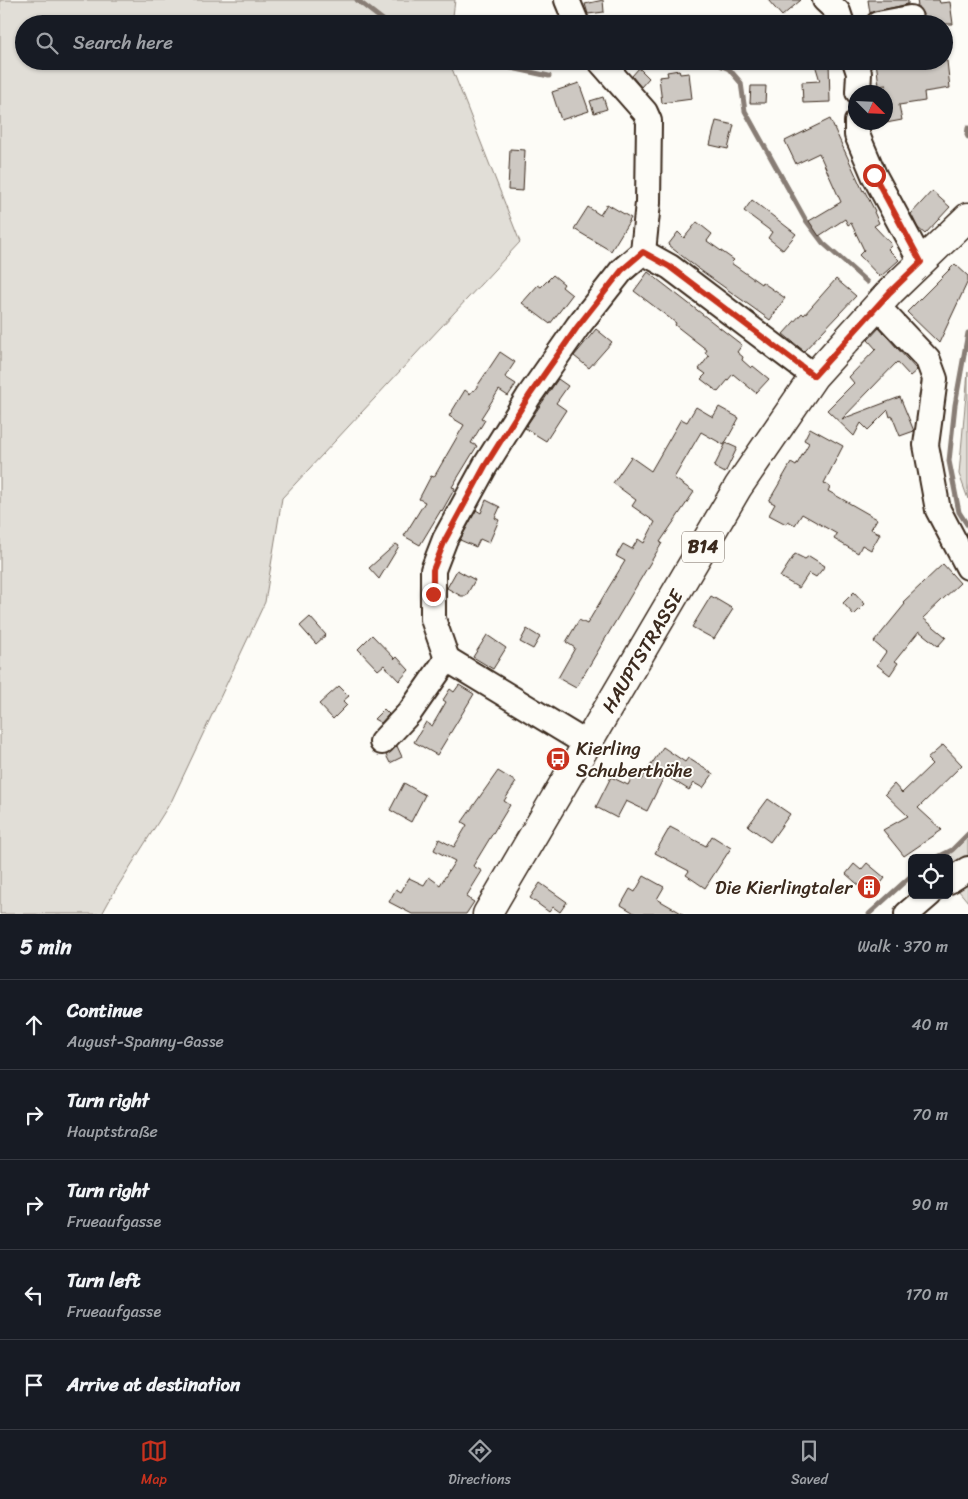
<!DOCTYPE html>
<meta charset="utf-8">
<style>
:root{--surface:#171b24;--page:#20242c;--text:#f1f3f6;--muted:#9ea1a6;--line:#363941;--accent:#c8321e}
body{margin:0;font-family:Sriracha,sans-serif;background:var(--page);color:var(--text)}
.controls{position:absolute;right:15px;bottom:15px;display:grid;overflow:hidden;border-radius:8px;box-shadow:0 1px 4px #0004}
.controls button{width:45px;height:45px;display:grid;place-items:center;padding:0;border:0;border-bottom:1px solid var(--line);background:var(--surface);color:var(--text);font:25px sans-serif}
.compass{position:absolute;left:848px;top:85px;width:45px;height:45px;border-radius:50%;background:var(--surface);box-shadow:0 1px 4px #0004;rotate:114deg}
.stop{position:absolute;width:15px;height:15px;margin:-11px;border:4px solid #c8321e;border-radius:50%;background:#fff}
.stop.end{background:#c8321e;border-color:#fff;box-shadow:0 1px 5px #0008}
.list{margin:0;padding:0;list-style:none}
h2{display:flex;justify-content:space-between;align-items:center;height:65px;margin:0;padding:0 20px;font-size:21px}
h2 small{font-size:16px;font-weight:400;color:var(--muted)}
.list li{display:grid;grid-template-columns:32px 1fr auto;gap:15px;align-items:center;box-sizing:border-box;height:90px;padding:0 20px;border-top:1px solid var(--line)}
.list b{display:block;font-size:19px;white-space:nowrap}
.list p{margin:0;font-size:16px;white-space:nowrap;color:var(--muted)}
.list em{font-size:16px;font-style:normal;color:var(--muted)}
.icon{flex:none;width:28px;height:28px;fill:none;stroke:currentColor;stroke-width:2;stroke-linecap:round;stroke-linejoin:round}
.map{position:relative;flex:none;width:968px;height:914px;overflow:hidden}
.search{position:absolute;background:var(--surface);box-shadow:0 1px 4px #0004;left:15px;right:15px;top:15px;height:55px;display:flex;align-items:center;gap:12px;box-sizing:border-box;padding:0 18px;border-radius:28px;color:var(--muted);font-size:19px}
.sheet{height:515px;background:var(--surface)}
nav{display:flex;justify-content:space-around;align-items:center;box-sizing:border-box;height:70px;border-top:1px solid var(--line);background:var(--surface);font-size:14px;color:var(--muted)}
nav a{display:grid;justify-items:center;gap:2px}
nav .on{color:var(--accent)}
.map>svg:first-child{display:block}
.green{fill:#e1ded7;stroke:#8e847a}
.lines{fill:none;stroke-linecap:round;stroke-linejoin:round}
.stream{stroke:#887d74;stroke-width:5}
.building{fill:#cdc8c2;stroke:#3b2a1e}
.minor-casing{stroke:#3b2a1e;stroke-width:28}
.major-casing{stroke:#3b2a1e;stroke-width:31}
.minor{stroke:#fdfcf7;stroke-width:24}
.major{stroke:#fdfcf7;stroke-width:28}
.route{stroke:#c8321e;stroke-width:6}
.labels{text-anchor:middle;stroke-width:4;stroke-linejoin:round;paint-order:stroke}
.shield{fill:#fdfcf7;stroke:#75695f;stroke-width:1}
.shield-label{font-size:18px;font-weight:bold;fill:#3b2a1e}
.street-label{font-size:19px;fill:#3b2a1e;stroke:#fdfcf7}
.poi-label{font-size:19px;fill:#3b2a1e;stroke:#fdfcf7;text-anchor:start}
</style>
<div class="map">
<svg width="968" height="914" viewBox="0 0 968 914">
<rect width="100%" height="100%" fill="#fdfcf7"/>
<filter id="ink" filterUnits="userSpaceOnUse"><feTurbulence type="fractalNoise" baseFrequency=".02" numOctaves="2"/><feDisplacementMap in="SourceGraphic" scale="10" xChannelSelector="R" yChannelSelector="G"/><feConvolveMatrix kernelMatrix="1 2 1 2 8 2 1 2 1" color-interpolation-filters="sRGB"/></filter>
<g filter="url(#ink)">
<g class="green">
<polygon points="0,0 455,0 452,24 24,24 24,61 449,61 520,242 282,498 265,602 172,800 113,894 102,914 0,914"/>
<polygon points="968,372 968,499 959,474"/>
<polygon points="968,837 968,902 949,879 949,858 946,858"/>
</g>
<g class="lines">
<g class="stream">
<polyline points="357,0 388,24"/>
<polyline points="479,61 549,76"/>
<polyline points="711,61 729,69 741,83 745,111 805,219 823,243 867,282"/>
<polyline points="968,128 967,135 968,137"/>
<polyline points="968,333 955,405 949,461 959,512 968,526"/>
<polyline points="936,858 952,850 968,834"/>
<polyline points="869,914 912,875"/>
</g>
</g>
<g class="building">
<polygon points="603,0 604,12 588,14 585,4"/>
<polygon points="768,0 801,0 782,16"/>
<polygon points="868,0 908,0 908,4 870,13"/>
<polygon points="917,0 939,0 940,3 950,2 953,24 922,24 923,15 918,7"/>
<polygon points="814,61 829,61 830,102 803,103 802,82 820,81"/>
<polygon points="876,61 947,61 950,88 924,92 925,101 899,105 902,120 886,123 886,85 879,86"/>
<polygon points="639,68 649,78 641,87 632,76"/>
<polygon points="679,70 680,74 689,73 692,99 662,103 659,77 668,76 667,72"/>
<polygon points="579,83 589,111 561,120 552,92"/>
<polygon points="751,86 766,86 765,103 750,103"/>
<polygon points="603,97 607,109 594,113 590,101"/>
<polygon points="830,119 863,191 864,190 875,211 874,212 879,223 874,226 892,245 888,249 899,260 880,277 859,255 864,250 851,223 848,225 845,219 819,236 809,221 841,202 819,153 796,164 785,141"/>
<polygon points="716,121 734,125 728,149 710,145"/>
<polygon points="510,149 525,150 523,191 508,190"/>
<polygon points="932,191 950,207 925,234 918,228 911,214"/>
<polygon points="752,200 796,234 783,250 768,238 772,232 744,211"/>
<polygon points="607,204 631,218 611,251 574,229 588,207 600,215"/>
<polygon points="697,222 712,234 707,241 734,260 731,263 761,284 762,282 785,298 770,320 696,267 668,245 678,232 684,238"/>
<polygon points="955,264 968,276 968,281 939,343 907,312"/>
<polygon points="648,272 742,345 737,352 743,357 742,360 751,368 753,366 769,379 756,393 733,374 718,392 701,379 706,374 699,369 709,356 705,353 707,350 675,325 676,323 634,291"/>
<polygon points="553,275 564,284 562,287 572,295 550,324 522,303 538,285 541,287"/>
<polygon points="836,279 856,296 804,351 783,334 802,313 804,315"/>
<polygon points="879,328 917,370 910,376 897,362 842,419 900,397 914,431 900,436 892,416 890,417 888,410 868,430 861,423 854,436 827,410 854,383 849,377 876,349 868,340"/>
<polygon points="596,329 612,342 589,368 574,356"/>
<polygon points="500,352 515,362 505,377 516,384 508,396 499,390 481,418 485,420 471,443 477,446 452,487 455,488 442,511 441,510 420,545 404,536 425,502 419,499 431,476 434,477 464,425 449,416 465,390 470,394 473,390 474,391"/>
<polygon points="558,379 568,386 556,403 566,410 546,441 525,428"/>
<polygon points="696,407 713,417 719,407 739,418 724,445 701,432 674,478 694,492 660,542 662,543 576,688 558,678 575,648 566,642 579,620 587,624 609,587 625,561 616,556 623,544 632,549 638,539 644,543 655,522 632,506 636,500 613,483 631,457 651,471 681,419 687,422"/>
<polygon points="810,428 843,446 824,483 830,487 828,491 877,519 871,529 880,534 871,550 862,545 858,553 834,539 837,534 802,514 795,525 788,521 786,524 769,515 775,504 769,501 791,463 796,466 809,443 804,440"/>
<polygon points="726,443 737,448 725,473 714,467"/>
<polygon points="486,500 500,507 495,518 499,520 489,543 480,539 476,547 460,540 476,510 481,513"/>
<polygon points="396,544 399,546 379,579 369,568"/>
<polygon points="795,554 805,559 809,556 825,566 816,577 809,573 799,588 780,577"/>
<polygon points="943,564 960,583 923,618 946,637 938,646 919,631 895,661 898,663 890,675 877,665 886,652 874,642 905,604 903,602"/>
<polygon points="457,570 475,580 466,596 461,596 447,588"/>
<polygon points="854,592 865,604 854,615 843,603"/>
<polygon points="711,596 733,609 714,639 692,627"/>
<polygon points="310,617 326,635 316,644 300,626"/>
<polygon points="527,629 540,637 533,649 520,642"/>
<polygon points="372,635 395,659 397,657 409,670 399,681 384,665 378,670 358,649"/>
<polygon points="487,635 506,648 493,669 473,657"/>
<polygon points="459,685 474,694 437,755 414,742 426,722 432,726 446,702 443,700 450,689 454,692"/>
<polygon points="339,686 349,696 343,701 347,705 333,719 319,704"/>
<polygon points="384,709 389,714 381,723 374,719"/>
<polygon points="943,745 962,765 918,808 942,830 904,856 883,830 908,816 885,794 894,784 902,793 932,764 927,759"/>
<polygon points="397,746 402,757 390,763 386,755"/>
<polygon points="663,747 685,762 688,758 713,774 703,788 694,783 689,790 665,775 647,811 626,801 617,818 596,807 611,777 628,785 633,775 641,780"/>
<polygon points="498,771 516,782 504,801 510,805 473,866 482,871 466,897 474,902 466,914 412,914 389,902 396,889 401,892 409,878 424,885 429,877 440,885 455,861 434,850 439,839 454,847 467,825 462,822"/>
<polygon points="404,783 425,795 411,822 390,810"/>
<polygon points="768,799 790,814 770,842 748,826"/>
<polygon points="670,827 706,846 712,836 731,848 705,888 686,875 689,871 655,853"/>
<polygon points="867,863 885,878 871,896 846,874 854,864 861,870"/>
<polygon points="644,876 664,887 657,899 683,914 636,914 621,905 630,889 635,892"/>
<polygon points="540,883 567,902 560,912 553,907 549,912 530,898"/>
</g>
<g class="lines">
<g class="minor-casing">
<g id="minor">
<polyline points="567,0 577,24"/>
<polyline points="825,0 838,12 842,24"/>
<polyline points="878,24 910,18"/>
<polyline points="600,61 645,112 649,121 648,203 643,252"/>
<polyline points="855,61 859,73 858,92"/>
<polyline points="857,122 857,135 874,175 921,262"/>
<polyline points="877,306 928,360 935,379 926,445 938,510 968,567"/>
<polyline points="447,659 433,619 433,570 445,539 485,466 529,396 578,326 622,270 643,252 670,267 814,376"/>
<polyline points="382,742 410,712 447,659 587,744"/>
<polyline points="949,881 968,869"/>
<polyline points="907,914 929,895"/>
</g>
</g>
<g class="major-casing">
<polyline id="major" points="487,914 738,487 814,376 890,292 968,217"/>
</g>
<use href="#minor" class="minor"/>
<use href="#major" class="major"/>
</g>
</g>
<g class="lines" filter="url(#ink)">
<polyline class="route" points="433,594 433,570 445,540 485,466 529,396 578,326 622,270 643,252 670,267 814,376 890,292 921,262 874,175"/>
</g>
<defs>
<g id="bus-disc" transform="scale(1.25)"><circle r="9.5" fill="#c8321e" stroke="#fdfcf7"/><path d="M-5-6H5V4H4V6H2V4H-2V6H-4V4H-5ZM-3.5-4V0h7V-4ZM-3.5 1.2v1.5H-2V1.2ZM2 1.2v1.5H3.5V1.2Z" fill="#fff"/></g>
<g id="building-disc" transform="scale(1.25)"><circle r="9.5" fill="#c8321e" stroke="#fdfcf7"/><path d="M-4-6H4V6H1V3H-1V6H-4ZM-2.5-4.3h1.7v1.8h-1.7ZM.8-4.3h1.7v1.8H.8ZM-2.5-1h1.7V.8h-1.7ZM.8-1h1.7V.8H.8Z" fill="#fff"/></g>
</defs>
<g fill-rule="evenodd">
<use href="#bus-disc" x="558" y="759"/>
<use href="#building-disc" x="869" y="887"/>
</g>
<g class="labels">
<rect class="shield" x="682" y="531.5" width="42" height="31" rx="4"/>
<g class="shield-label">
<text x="703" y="553">B14</text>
</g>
<g class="street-label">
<text transform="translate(642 651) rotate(-59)" y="7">HAUPTSTRASSE</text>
</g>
<g class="poi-label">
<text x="576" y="755">Kierling<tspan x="576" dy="22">Schuberthöhe</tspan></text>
<text x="852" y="894" text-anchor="end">Die Kierlingtaler</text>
</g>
</g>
</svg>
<div class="controls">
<button><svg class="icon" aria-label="locate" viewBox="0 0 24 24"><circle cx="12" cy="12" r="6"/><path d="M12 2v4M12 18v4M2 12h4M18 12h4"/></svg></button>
</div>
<svg class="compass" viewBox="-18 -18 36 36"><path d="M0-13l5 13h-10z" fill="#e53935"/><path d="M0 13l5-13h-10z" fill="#9ea1a6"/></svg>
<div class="stop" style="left:874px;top:175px"></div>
<div class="stop end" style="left:433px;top:594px"></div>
<div class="search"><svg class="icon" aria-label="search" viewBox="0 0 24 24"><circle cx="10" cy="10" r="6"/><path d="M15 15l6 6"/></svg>Search here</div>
</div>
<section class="sheet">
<h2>5 min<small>Walk · 370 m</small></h2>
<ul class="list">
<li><svg class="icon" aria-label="ahead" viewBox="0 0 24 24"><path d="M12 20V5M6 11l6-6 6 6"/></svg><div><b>Continue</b><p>August-Spanny-Gasse</p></div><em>40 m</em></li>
<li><svg class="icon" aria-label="right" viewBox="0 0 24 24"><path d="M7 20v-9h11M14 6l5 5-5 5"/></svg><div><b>Turn right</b><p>Hauptstraße</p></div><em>70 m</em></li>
<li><svg class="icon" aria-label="right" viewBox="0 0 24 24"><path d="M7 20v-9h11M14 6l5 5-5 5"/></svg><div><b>Turn right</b><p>Frueaufgasse</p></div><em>90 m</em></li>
<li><svg class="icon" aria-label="left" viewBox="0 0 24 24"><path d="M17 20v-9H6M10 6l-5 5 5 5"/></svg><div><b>Turn left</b><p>Frueaufgasse</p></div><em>170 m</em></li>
<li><svg class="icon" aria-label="arrive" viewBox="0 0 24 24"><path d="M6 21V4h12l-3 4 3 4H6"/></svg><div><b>Arrive at destination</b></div></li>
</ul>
</section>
<nav>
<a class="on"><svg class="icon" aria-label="map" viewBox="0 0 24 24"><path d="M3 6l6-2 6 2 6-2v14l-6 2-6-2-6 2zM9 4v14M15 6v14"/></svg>Map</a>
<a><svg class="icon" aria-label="directions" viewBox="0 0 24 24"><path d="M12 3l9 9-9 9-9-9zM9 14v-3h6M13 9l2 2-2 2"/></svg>Directions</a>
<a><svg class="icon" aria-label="saved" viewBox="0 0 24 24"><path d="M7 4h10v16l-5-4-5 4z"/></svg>Saved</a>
</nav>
